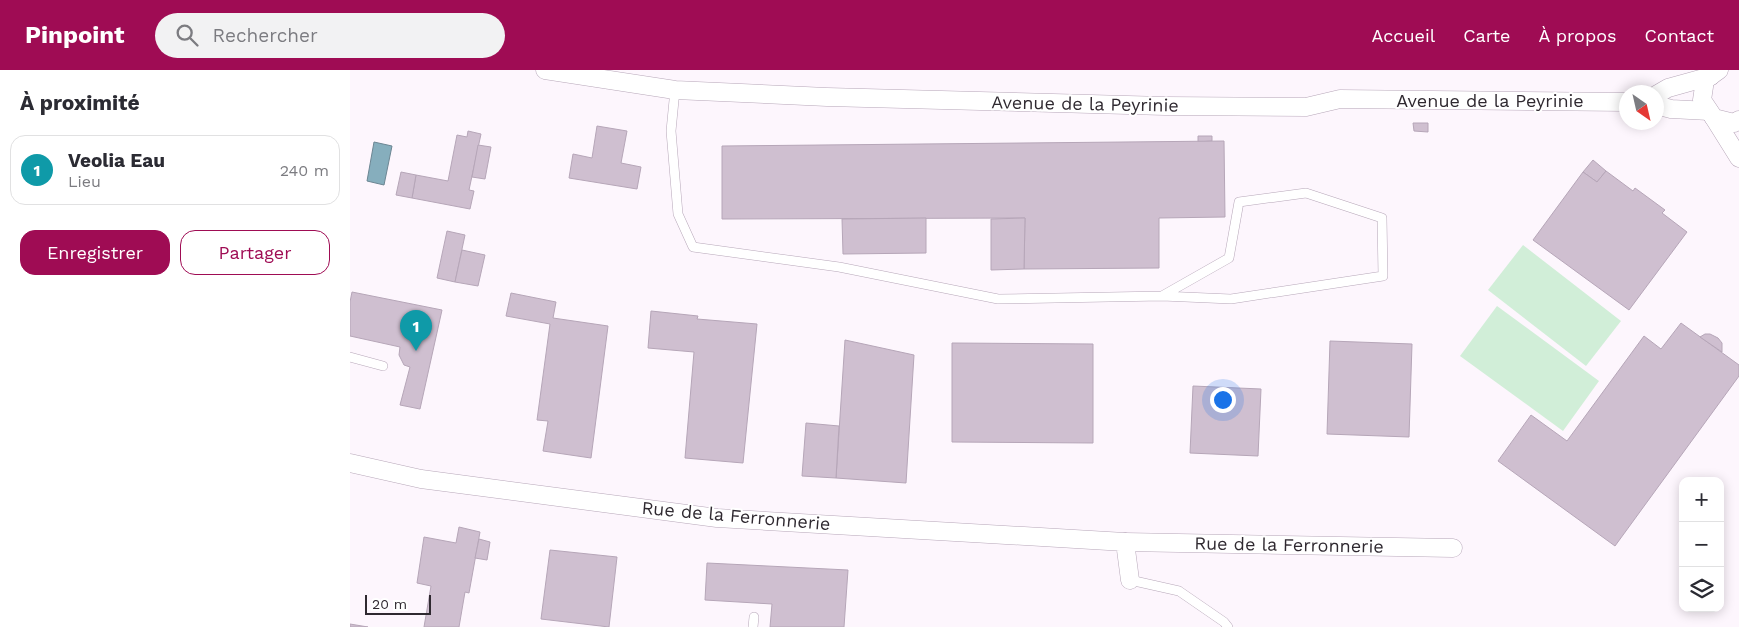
<!DOCTYPE html>
<html lang="fr">
<meta charset="utf-8">
<style>
:root{--surface:#fff;--page:#f2f2f3;--text:#2b2b33;--muted:#7c7c81;--line:#e1e1e2;--accent:#9f0c54}
body{margin:0;font-family:"Work Sans",sans-serif;background:var(--page);color:var(--text)}
.controls{position:absolute;right:15px;bottom:15px;display:grid;overflow:hidden;border-radius:10px;box-shadow:0 2px 12px #0003}
.controls button{width:45px;height:45px;display:grid;place-items:center;padding:0;border:0;border-bottom:1px solid var(--line);background:var(--surface);color:var(--text);font:25px sans-serif}
.compass{position:absolute;left:1269px;top:15px;width:45px;height:45px;border-radius:50%;background:var(--surface);box-shadow:0 2px 12px #0003;rotate:146deg}
.scale{position:absolute;left:15px;bottom:12px;width:66px;box-sizing:border-box;padding-left:5px;border:2px solid #2f2930;border-top:0;font-size:14px;line-height:18px;white-space:nowrap;color:#2f2930;-webkit-text-stroke:4px #fff;paint-order:stroke}
.you{position:absolute;left:872px;top:329px;width:18px;height:18px;margin:-12px;border:4px solid #fff;border-radius:50%;background:#1a73e8;box-shadow:0 0 0 8px #1a73e833}
.badge{display:grid;place-items:center;width:32px;height:32px;border-radius:50%;background:var(--accent);color:#fff;font-size:16px;font-weight:700}
.pin{position:absolute;translate:-50% -41px;filter:drop-shadow(0 1px 2px #0008)}
.pin::after{content:'';position:absolute;top:26px;width:18px;height:15px;background:inherit;clip-path:polygon(0 0,100% 0,50% 100%)}
.list{margin:0;padding:0;list-style:none}
h2{display:flex;justify-content:space-between;align-items:center;height:65px;margin:0;padding:0 20px;font-size:21px}
h2 small{font-size:16px;font-weight:400;color:var(--muted)}
.list li{display:grid;grid-template-columns:32px 1fr auto;gap:15px;align-items:center;box-sizing:border-box;height:70px;margin:0 10px 10px;padding:0 10px;border:1px solid var(--line);border-radius:15px}
.list b{display:block;font-size:19px;white-space:nowrap}
.list p{margin:0;font-size:16px;white-space:nowrap;color:var(--muted)}
.list em{font-size:16px;font-style:normal;color:var(--muted)}
.actions{display:flex;gap:10px;padding:15px 20px}
.actions a{flex:1;padding:11px 0;border:1px solid var(--accent);border-radius:15px;text-align:center;font-size:18px;color:var(--accent)}
.actions .main{background:var(--accent);color:#fff}
.icon{flex:none;width:28px;height:28px;fill:none;stroke:currentColor;stroke-width:2;stroke-linecap:round;stroke-linejoin:round}
.map{position:relative;flex:none;width:1389px;height:557px;overflow:hidden}
header{display:flex;align-items:center;gap:30px;box-sizing:border-box;height:70px;padding:0 25px;background:var(--accent);color:#fff}
header strong{font-size:24px}
nav{display:flex;gap:28px;margin-inline-start:auto;font-size:18px}
.search{width:350px;height:45px;background:var(--page);display:flex;align-items:center;gap:12px;box-sizing:border-box;padding:0 18px;border-radius:28px;color:var(--muted);font-size:19px}
main{display:flex}
aside{flex:1;background:var(--surface)}
.map>svg:first-child{display:block}
.green{fill:#d1eed8}
.water{fill:#86aebd;stroke:#6c8693}
.building{fill:#cfbfd0;stroke:#b6a6b8}
.lines{fill:none;stroke-linecap:round;stroke-linejoin:round}
.service-casing{stroke:#b7a7b9;stroke-width:10}
.minor-casing{stroke:#b7a7b9;stroke-width:19}
.service{stroke:#fff;stroke-width:9}
.minor{stroke:#fff;stroke-width:18}
.labels{text-anchor:middle;stroke-width:4;stroke-linejoin:round;paint-order:stroke}
.street-label{font-size:18px;fill:#2f2930;stroke:#fff}
</style>
<header>
<strong>Pinpoint</strong>
<div class="search"><svg class="icon" aria-label="search" viewBox="0 0 24 24"><circle cx="10" cy="10" r="6"/><path d="M15 15l6 6"/></svg>Rechercher</div>
<nav><a>Accueil</a><a>Carte</a><a>À propos</a><a>Contact</a></nav>
</header>
<main>
<aside>
<h2>À proximité<small></small></h2>
<ul class="list">
<li><span class="badge" style="background:#0f9aa8">1</span><div><b>Veolia Eau</b><p>Lieu</p></div><em>240 m</em></li>
</ul>
<div class="actions"><a class="main">Enregistrer</a><a>Partager</a></div>
</aside>
<div class="map">
<svg width="1389" height="557" viewBox="0 0 1389 557">
<rect width="100%" height="100%" fill="#fdf6fd"/>
<g class="green">
<polygon points="1173,175 1271,251 1236,296 1138,220"/>
<polygon points="1147,236 1249,311 1213,361 1110,286"/>
</g>
<polygon class="water" points="24,72 42,76 34,115 17,111"/>
<g class="building">
<polygon points="1063,53 1078,53 1078,62 1064,61"/>
<polygon points="247,56 277,61 271,93 291,97 287,119 219,108 223,84 242,88"/>
<polygon points="118,61 131,64 119,120 124,121 120,139 62,128 66,105 98,111 107,65 117,67"/>
<polygon points="848,66 862,66 862,71 848,72"/>
<polygon points="874,71 875,147 809,148 809,198 674,199 675,148 372,149 372,76"/>
<polygon points="128,75 141,77 135,109 122,107"/>
<polygon points="1243,90 1256,101 1247,112 1233,102"/>
<polygon points="1256,101 1283,121 1285,118 1315,140 1312,143 1337,162 1279,240 1183,170 1233,102 1247,112"/>
<polygon points="51,102 66,105 62,128 46,125"/>
<polygon points="576,148 576,183 493,184 492,149"/>
<polygon points="675,148 674,199 641,200 641,149"/>
<polygon points="97,161 115,165 105,212 87,208"/>
<polygon points="112,180 135,185 128,216 105,212"/>
<polygon points="2,222 92,240 70,339 50,335 60,297 54,295 49,285 50,277 0,266 0,232"/>
<polygon points="161,223 206,232 203,248 258,256 241,388 193,381 198,351 187,350 200,254 156,246"/>
<polygon points="301,241 348,246 347,249 407,254 393,393 335,388 344,282 298,278"/>
<polygon points="1331,253 1389,295 1389,306 1265,476 1148,391 1181,345 1217,371 1294,266 1311,279"/>
<polygon points="1355,264 1360,264 1368,268 1372,273 1372,282 1350,267"/>
<polygon points="495,270 564,285 556,413 486,408"/>
<polygon points="980,271 1062,274 1059,367 977,364"/>
<polygon points="602,273 743,274 743,373 602,372"/>
<polygon points="843,316 911,319 908,386 840,383"/>
<polygon points="456,353 489,356 486,408 452,406"/>
<polygon points="109,457 130,462 119,523 115,522 109,557 74,557 81,516 67,513 74,467 106,473"/>
<polygon points="129,469 140,472 137,490 125,488"/>
<polygon points="200,480 267,487 259,557 191,549"/>
<polygon points="357,493 498,500 494,557 420,557 422,534 355,530"/>
<polygon points="0,554 18,557 0,557"/>
</g>
<g class="lines">
<g class="service-casing">
<g id="service">
<polyline points="325,20 321,61 328,144 343,177 489,197 648,229 812,226 881,229 1033,206 1032,148 956,123 889,132 879,188 812,226"/>
<polyline points="0,287 33,296"/>
<polyline points="780,510 829,521 874,552 878,557"/>
<polyline points="403,557 404,547"/>
</g>
</g>
<g class="minor-casing">
<g id="minor">
<polyline points="195,0 325,20 477,27 815,36 956,37 990,29 1276,32"/>
<polyline points="1369,0 1355,10 1352,30 1364,48 1384,53 1389,50"/>
<polyline points="1306,25 1318,18 1361,6"/>
<polyline points="1306,35 1321,39 1359,41"/>
<polyline points="1364,48 1389,88"/>
<polyline points="0,393 71,409 367,448 775,472 780,510"/>
<polyline points="775,472 1103,478"/>
</g>
</g>
<use href="#service" class="service"/>
<use href="#minor" class="minor"/>
</g>
<g class="labels">
<g class="street-label">
<text x="1140" y="37">Avenue de la Peyrinie</text>
<text transform="translate(735 34) rotate(1)" y="6">Avenue de la Peyrinie</text>
<text transform="translate(386 446) rotate(5)" y="6">Rue de la Ferronnerie</text>
<text transform="translate(939 475) rotate(1)" y="6">Rue de la Ferronnerie</text>
</g>
</g>
</svg>
<div class="controls">
<button>+</button>
<button>−</button>
<button><svg class="icon" aria-label="layers" viewBox="0 0 24 24"><path d="M12 4l9 5-9 5-9-5zM3 14l9 5 9-5"/></svg></button>
</div>
<svg class="compass" viewBox="-18 -18 36 36"><path d="M0-13l5 13h-10z" fill="#e53935"/><path d="M0 13l5-13h-10z" fill="#7c7c81"/></svg>
<div class="scale">20 m</div>
<div class="you"></div>
<div class="pin badge" style="left:66px;top:281px;background:#0f9aa8">1</div>
</div>
</main>
